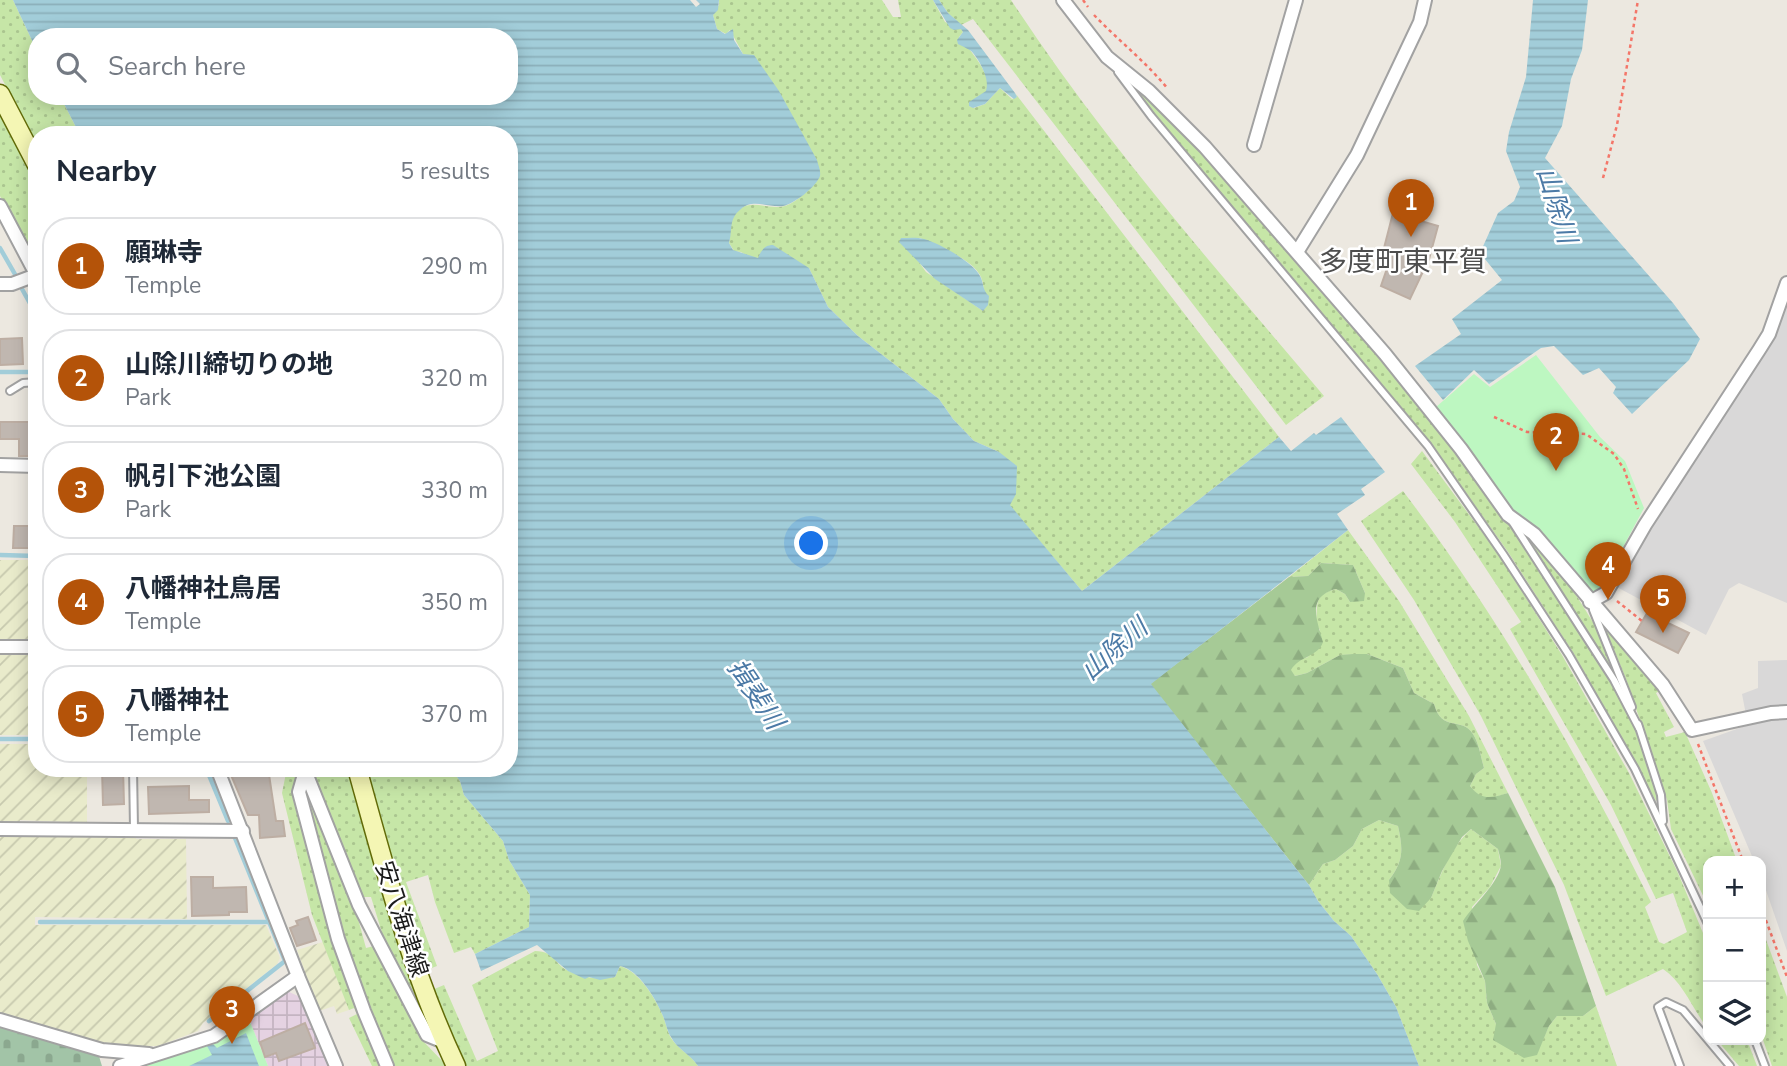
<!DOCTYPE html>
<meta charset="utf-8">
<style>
:root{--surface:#fff;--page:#f6f6f7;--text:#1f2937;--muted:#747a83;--line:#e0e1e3;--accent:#b45309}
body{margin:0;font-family:"Nunito Sans","Noto Sans JP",sans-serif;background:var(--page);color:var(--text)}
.controls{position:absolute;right:21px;bottom:21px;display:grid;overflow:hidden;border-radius:14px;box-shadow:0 4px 18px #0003}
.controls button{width:63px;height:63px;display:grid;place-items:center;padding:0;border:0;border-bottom:2px solid var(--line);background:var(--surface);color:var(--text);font:35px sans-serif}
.you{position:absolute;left:812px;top:544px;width:24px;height:24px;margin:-18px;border:5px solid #fff;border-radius:50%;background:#1a73e8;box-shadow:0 0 0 10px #1a73e833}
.badge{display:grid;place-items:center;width:46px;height:46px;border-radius:50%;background:var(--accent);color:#fff;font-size:23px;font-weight:700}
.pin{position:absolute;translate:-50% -58px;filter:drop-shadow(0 2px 4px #0008)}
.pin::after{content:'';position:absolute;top:37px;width:24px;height:21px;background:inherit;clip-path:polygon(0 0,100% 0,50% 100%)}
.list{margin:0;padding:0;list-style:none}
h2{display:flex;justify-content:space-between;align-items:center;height:91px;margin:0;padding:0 28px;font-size:30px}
h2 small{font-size:23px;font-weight:400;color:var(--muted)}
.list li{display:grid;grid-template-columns:46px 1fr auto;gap:21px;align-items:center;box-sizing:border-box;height:98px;margin:0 14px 14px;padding:0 14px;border:2px solid var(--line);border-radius:28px}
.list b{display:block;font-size:26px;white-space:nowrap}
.list p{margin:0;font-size:23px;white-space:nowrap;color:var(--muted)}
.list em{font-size:23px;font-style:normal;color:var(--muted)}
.icon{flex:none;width:38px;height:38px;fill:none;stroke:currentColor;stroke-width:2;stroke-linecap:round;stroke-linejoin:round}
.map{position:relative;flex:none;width:1787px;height:1066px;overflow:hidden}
.search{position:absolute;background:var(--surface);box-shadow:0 4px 18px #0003;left:28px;top:28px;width:490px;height:77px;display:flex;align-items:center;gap:18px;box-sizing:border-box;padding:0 24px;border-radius:28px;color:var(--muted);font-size:26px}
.panel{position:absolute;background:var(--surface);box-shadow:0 4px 18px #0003;left:28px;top:126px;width:490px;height:651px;border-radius:28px}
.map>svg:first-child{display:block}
.residential{fill:#d9d8d8}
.industrial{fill:url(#industrial-grid)}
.farmland{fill:url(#farmland-furrows)}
.grass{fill:url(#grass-dots);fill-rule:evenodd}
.forest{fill:url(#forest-firs)}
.cemetery{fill:url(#cemetery-stones)}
.park{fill:#bdf7c1}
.water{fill:url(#water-rules)}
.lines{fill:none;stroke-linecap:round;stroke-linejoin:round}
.stream{stroke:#a2cdd9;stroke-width:4.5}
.building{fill:#c0b7b0;stroke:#bdaea3;stroke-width:2}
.service-casing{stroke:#a2a2a2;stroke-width:10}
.minor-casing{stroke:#a2a2a2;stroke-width:16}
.secondary-casing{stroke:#626b08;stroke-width:21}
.path{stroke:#f47669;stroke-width:2.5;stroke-dasharray:3.5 3.5;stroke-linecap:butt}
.service{stroke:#fff;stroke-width:6}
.minor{stroke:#fff;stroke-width:12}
.secondary{stroke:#f4f6b4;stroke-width:18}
.labels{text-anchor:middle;stroke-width:5;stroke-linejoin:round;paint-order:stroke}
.street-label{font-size:24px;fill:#1b1b1b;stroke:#fff}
.water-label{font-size:26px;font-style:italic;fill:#4c7aa6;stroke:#fff}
.quarter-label{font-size:28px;fill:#4e4e4e;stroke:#fff}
</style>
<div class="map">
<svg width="1787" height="1066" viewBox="0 0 1787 1066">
<defs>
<pattern id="industrial-grid" width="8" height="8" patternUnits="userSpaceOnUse" patternTransform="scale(1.75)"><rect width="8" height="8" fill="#e5d2e2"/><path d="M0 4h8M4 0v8" fill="none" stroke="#c4b4c1"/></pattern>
<pattern id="farmland-furrows" width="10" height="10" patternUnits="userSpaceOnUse" patternTransform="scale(1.75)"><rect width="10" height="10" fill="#e9ebcb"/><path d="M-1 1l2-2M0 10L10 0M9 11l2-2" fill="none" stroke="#c7c9ae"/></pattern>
<pattern id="grass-dots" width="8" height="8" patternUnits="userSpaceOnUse" patternTransform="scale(1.75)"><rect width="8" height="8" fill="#c6e6a7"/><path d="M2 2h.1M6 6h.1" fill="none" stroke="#aac58f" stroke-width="1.8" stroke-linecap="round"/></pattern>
<pattern id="forest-firs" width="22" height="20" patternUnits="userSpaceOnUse" patternTransform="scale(1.75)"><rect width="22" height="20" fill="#a6ca96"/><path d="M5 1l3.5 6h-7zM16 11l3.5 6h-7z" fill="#8ead81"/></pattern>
<pattern id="cemetery-stones" width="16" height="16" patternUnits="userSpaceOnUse" patternTransform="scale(1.75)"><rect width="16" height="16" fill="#a2c4a7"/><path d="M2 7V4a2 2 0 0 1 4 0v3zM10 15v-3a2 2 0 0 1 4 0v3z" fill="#8ba88f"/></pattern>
<pattern id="water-rules" width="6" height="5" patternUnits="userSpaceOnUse" patternTransform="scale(1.75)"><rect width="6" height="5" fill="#a2cdd9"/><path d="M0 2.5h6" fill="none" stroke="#8bafba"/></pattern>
</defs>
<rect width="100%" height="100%" fill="#ece8e0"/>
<g class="residential">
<polygon points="1787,303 1787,603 1739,583 1729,589 1706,635 1615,586 1773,340"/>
<polygon points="1787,660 1787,951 1761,876 1761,861 1754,861 1703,741 1748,725 1742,694 1758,688 1758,661"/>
</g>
<polygon class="industrial" points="287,991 300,997 328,1066 268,1066 248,1017"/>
<g class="farmland">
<rect x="0" y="560" width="37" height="83"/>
<rect x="0" y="651" width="37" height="84"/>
<polygon points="0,744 37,744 37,768 87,768 87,823 20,820 19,825 0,825"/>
<polygon points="0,835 135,836 136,839 186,839 187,919 35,917 35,925 266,925 280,958 277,964 203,1023 198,1031 158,1046 103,1046 0,1015"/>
<polygon points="323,942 349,1010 337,1014 334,1006 319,1011 297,950"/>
</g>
<g class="grass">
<polygon points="0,0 13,0 37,51 37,96 60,96 80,135 37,135 37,146 0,75"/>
<path d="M719,0H882L893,17H901L898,0H933L945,22L961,28L963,32L959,37C967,46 995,78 987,91C983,96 974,101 969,106L974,108L985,104L1000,88L1012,99L1017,97L1015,93L1279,437L1082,591L1009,505L999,452L974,441L953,419L939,399L858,336L828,307L809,268L749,257L741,252L734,251L729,243C731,235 728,228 731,221C743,193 765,211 785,206C798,202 810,188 819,178L751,56L743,54L730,30L726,34L717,29L713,15L719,5ZM920,238C937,246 973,259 981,277C985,287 984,300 983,311L926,272L919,262L912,239Z"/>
<path d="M939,0H1011C1103,141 1215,267 1324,396L1286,425L973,19L961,25L948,13Z"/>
<polygon points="1138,88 1198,143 1380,356 1446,437 1526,549 1608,678 1634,725 1658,798 1656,801 1574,654 1508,552 1432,445 1135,91"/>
<polygon points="0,113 37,184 37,266 0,196"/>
<path d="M1422,451L1499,555L1562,655L1629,773L1678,873L1708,945V1029C1693,1010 1683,982 1663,969L1606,996L1564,885L1481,716L1414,600L1361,521L1403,491C1500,619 1580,758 1651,902L1645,907L1659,942L1664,944L1687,932L1673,893L1656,899L1611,805L1510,629L1521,622L1455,522L1411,464Z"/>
<path d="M1348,530L1399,601L1469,716L1508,793C1489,799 1483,803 1470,786L1476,774L1484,768C1481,758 1479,743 1473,734C1462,716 1442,733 1434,704L1414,693L1403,668L1367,654L1340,655L1307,673L1295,676L1290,670L1296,661L1308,657L1320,630L1316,624C1318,603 1313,595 1336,589L1345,594L1350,602L1365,593L1353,565L1321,563L1308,576L1289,577Z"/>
<polygon points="1524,531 1568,582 1599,632 1619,679 1614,675"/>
<polygon points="1608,626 1661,690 1656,693 1674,727 1664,732 1666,737 1685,732 1712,793 1737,861 1708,861 1708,906 1671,829 1667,800 1626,679 1605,628"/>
<polygon points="287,768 299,768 294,789 383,1066 372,1066 349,1018 357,1014 354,1008 349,1010 312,915 282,793"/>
<polygon points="309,768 347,768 396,938 421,1005 418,1006 386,946 371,897 364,897 313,784"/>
<polygon points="367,768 450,768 460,781 464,795 503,841 509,860 530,895 529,927 475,954 471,947 454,953 435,902 428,875 406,882 437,966 424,971"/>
<polygon points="305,789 351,893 366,948 374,946 423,1041 447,1066 393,1066 345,941"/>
<path d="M1379,820L1398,826C1403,849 1404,861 1389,880L1431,898C1441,874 1451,847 1471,829L1498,849L1501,866L1490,887L1472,907L1477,965L1485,981L1487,1003L1496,1024L1536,1055L1549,1026L1557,1016H1583L1596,1006L1617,1066H1419L1396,1007L1377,974L1351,936L1334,921L1318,901L1309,885L1323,864L1335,860L1353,846L1362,829Z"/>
<polygon points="1761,926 1787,997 1787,1066 1772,1066 1761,1034"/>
<path d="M535,951C557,952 553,964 569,971C583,978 600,980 615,977L620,966C639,971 656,999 663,1016C666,1023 667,1031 671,1038C678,1049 690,1054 698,1066H466L432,990L444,985L477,1061L498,1051L472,985Z"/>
<polygon points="1717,1040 1747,1040 1757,1066 1739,1066"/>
</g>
<path class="forest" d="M1321,563L1353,565L1365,593L1364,601L1350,602L1345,594L1336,589C1306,597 1317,620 1323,642C1318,657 1299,656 1291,670L1295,676L1307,673L1340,655L1353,654H1367L1403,668L1414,693L1434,704C1442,733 1462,716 1473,734C1479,743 1481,758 1484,768L1476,774L1470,786C1482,801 1491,798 1508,793L1555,887L1596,1006L1583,1016H1557L1549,1026L1537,1055L1524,1058L1493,1040L1496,1024L1487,1003L1485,981L1468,941L1463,921C1473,905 1499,883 1501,865C1501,860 1499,853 1498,849L1471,829L1462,837L1442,871L1431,898L1419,911L1407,909L1390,893L1389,880C1404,861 1403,849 1398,826L1379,820L1362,829L1353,846L1335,860L1323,864L1309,885L1150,684L1289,577L1308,576Z"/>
<polygon class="cemetery" points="0,1025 98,1053 102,1066 0,1066"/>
<g class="park">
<polygon points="1536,355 1600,437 1625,461 1644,508 1598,594 1592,595 1540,546 1436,407 1474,374 1490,387"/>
<polygon points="248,1017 268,1066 134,1066"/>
</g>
<g class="water">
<path d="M13,0H690L696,7L700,4L696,0H719L718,10L713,15L717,29L725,34L733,29L734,40L743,54L754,55L779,91L817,160C818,165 821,170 820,176C816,187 794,204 783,206C769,208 753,198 741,209C728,219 733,230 729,243L733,250L758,258C761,251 764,245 773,245L809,268L828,307L858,336L939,399L953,419L974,441L999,452L1017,466L1016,494L1010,505L1082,591L1279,437L1291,451L1314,433L1316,435L1341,417L1385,472L1361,489L1365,495L1337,514L1348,530L1151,684L1309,885L1318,901L1334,921L1351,936L1377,974L1396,1007L1419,1066H698C690,1054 677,1049 671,1037C667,1031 666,1023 663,1016C656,999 639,970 620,966L615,977L600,980L589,977L585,979L568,971L537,945L481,971L475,954L529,927L530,895L509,860L503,841L464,795L460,781L450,768H509V135H80L60,96H509V37H37V51Z"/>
<path d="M933,0H939L948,13L968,30L1015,93L1017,97L1014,99L1000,88L985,104L973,108L969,106V102L986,91C990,80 981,63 973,53C970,49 963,47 958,44L957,40L963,32L961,29L954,30L950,28Z"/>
<polygon points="1533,0 1588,0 1582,50 1571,79 1562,126 1545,158 1673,303 1700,339 1689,360 1632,414 1613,393 1616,387 1599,368 1583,375 1554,346 1541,348 1489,384 1474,370 1443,400 1415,366 1461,334 1452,319 1502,280 1480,253 1498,213 1514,201 1520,187 1506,151 1509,132 1526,77"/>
<path d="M901,238C908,238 917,237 924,239C939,243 973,262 980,276C984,283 982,290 989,296L988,305L983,311L935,279L899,242Z"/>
<polygon points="246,1033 259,1066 189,1066 212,1055 207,1046 213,1044 217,1048"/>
</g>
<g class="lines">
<g class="stream">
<polyline points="0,248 16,276"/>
<polyline points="22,289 37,316"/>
<polyline points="0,372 37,372"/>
<polyline points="0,555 37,556"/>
<polyline points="0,739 37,739"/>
<polyline points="206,768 228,821"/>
<polyline points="40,922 269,922"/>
<polyline points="209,1021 285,961 235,838"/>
</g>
</g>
<g class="building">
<polygon points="1393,213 1438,226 1429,259 1410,299 1381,286 1393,251 1384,248"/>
<polygon points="22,338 23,364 0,365 0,339"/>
<polygon points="0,422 37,422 37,450 33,450 33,456 19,456 19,439 0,439"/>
<polygon points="14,526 32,526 32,548 13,548"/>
<polygon points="1647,613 1689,633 1678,653 1636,632"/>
<polygon points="102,768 123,768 124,804 103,805"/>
<polygon points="228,768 268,768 276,821 283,821 285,836 260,838 259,815 248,815"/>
<polygon points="189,786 189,800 209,800 209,812 149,814 148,787"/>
<polygon points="191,877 213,877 213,888 246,887 247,912 229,912 229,915 192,916"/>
<polygon points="308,917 316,940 297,946 290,928 298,925 296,921"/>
<polygon points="305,1023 315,1048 279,1061 276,1053 265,1057 260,1042"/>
</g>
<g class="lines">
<g class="service-casing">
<g id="service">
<polyline points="1118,72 1151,116 1428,446 1503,554 1569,655 1635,769 1708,924"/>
<polyline points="10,391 23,383 37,382"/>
<polyline points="1513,523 1614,680 1639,728"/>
<polyline points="1593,610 1632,707"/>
<polyline points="1638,724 1661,795 1663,821"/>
<polyline points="133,768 134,829"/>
<polyline points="1755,1040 1765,1066"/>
<polyline points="1680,1066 1658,1007 1666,1002 1683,1010 1730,1066"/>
</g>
</g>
<g class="minor-casing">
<g id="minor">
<polyline points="1063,0 1107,57 1149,91 1205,147 1385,354 1461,449 1508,515 1534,534 1663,685 1692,730 1771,713 1787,712"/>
<polyline points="1254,145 1296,0"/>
<polyline points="0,206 37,276"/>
<polyline points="1297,252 1357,155 1420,22 1425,0"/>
<polyline points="0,284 12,284 36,275"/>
<polyline points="0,465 37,466"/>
<polyline points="1590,602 1606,593 1645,525 1759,350 1769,334 1787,283"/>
<polyline points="0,647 37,647"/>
<polyline points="217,768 298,976 336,1066"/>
<polyline points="304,768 359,905 427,1035 444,1042"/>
<polyline points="305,771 299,792 338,939 364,1011 387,1066"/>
<polyline points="0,829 243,831"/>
<polyline points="0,1020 102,1050 149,1054"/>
<polyline points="120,1066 214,1036 298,976"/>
</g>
</g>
<g class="secondary-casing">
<g id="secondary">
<polyline points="0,94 37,165"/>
<path d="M357,768C385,869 411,971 456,1066"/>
</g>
</g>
<g class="path">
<polyline points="1083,0 1088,7"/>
<path d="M1094,15C1118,40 1146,62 1168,89"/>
<polyline points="1603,178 1617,125 1638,0"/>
<polyline points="1494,417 1527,432 1586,434 1614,454 1624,469 1638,509"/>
<polyline points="1617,601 1642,621"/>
<polyline points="1698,744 1743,861"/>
<polyline points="1761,907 1787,977"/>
</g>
<use href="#service" class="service"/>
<use href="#minor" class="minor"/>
<use href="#secondary" class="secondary"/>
</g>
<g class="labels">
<g class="street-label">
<text transform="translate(402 919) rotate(72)" y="8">安八海津線</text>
</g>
<g class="water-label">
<text transform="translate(1557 205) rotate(73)" y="9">山除川</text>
<text transform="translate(1114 649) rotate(-41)" y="9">山除川</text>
<text transform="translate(756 694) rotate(56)" y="9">揖斐川</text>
</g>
<g class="quarter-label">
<text x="1403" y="271">多度町東平賀</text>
</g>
</g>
</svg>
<div class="controls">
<button>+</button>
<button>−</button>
<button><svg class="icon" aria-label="layers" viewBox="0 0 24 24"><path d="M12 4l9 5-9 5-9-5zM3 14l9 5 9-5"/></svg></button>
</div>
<div class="you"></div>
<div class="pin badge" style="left:1411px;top:237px">1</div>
<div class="pin badge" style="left:1556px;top:471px">2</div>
<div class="pin badge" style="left:232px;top:1044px">3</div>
<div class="pin badge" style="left:1608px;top:600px">4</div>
<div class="pin badge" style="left:1663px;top:633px">5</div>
<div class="search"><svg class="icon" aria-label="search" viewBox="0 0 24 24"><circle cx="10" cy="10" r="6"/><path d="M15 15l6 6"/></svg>Search here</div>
<section class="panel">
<h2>Nearby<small>5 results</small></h2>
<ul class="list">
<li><span class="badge">1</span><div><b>願琳寺</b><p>Temple</p></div><em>290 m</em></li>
<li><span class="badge">2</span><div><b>山除川締切りの地</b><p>Park</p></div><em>320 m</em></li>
<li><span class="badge">3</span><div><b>帆引下池公園</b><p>Park</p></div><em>330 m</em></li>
<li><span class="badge">4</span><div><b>八幡神社鳥居</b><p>Temple</p></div><em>350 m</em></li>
<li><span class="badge">5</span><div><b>八幡神社</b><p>Temple</p></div><em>370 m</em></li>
</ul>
</section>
</div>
